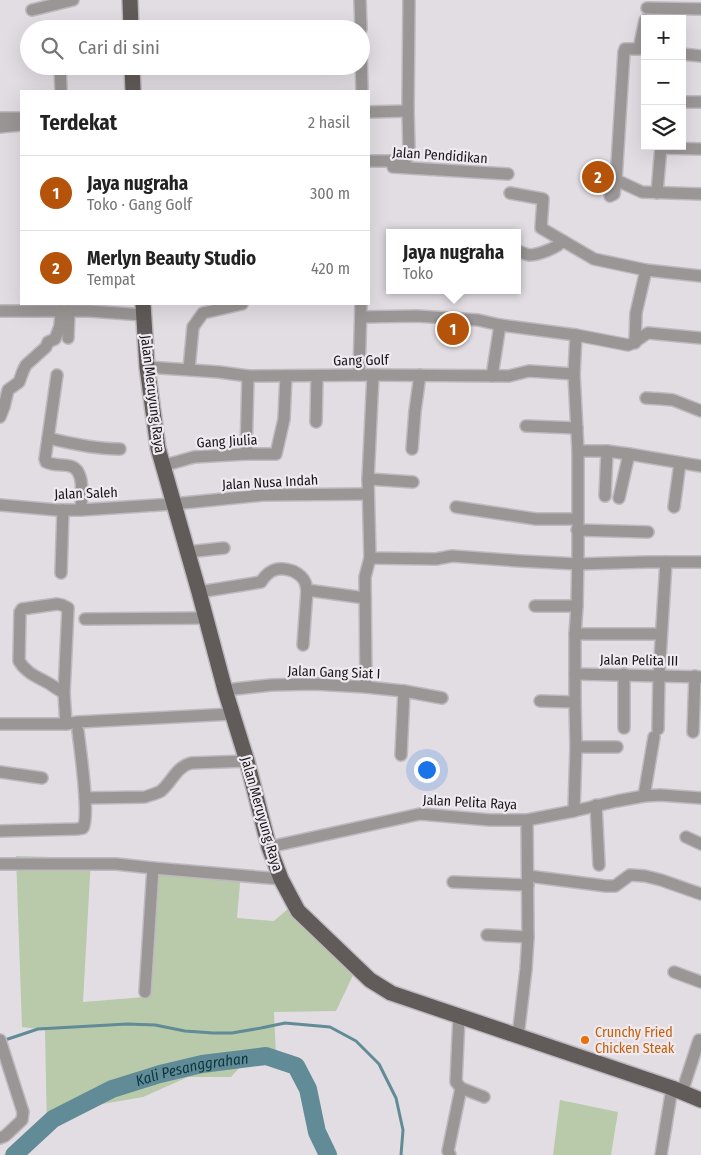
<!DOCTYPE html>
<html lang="id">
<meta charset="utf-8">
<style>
:root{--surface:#fff;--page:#f6f6f6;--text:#222;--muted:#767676;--line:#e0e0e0;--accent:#b45309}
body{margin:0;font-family:"Fira Sans Condensed",sans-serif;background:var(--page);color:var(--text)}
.controls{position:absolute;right:15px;top:15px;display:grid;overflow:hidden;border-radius:0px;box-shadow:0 5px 20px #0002}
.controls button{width:45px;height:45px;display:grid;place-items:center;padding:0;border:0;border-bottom:1px solid var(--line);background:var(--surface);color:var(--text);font:25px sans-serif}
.you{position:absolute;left:426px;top:769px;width:18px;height:18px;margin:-12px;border:4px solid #fff;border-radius:50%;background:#1a73e8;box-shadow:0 0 0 8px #1a73e833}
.badge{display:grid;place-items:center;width:32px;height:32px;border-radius:50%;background:var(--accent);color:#fff;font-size:16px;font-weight:700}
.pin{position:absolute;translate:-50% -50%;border:2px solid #fff;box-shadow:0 1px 5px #0006}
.popup{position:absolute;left:386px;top:229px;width:135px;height:65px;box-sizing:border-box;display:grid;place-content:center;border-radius:0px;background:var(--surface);filter:drop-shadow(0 1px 4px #0005);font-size:16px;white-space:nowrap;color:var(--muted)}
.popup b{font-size:19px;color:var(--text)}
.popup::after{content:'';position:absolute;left:50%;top:100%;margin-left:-10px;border:10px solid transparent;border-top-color:var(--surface)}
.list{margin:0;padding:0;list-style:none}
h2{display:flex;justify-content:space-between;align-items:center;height:65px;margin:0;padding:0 20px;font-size:21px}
h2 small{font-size:16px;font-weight:400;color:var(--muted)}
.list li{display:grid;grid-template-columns:32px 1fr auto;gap:15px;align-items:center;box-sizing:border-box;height:75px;padding:0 20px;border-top:1px solid var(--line)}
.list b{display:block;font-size:19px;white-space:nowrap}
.list p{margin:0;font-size:16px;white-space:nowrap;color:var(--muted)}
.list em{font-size:16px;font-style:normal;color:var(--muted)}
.icon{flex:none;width:28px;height:28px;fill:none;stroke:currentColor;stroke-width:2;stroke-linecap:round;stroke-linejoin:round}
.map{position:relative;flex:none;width:701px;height:1155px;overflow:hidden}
.search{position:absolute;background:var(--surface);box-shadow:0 5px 20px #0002;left:20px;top:20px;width:350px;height:55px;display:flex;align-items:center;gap:12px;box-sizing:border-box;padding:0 18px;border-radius:28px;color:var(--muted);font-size:19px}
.panel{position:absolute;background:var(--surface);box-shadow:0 5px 20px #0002;left:20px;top:90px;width:350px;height:215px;border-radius:0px}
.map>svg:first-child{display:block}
.green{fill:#b8caaa}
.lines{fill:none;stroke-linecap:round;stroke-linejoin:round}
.stream{stroke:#618b96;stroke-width:3}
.river{stroke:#618b96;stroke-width:18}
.minor-casing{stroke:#beb9bf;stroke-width:14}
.major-casing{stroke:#beb9bf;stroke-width:18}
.minor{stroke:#9a9695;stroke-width:11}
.major{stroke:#615b59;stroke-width:15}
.food-dot{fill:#e8710a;stroke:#efeaf1;stroke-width:2}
.labels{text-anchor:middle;stroke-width:4.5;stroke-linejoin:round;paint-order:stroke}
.street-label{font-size:14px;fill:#191719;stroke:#efeaf1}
.food-label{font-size:14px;fill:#c56008;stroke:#efeaf1;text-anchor:start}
.water-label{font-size:15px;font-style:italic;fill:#0b363f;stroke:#efeaf1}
</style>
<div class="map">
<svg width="701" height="1155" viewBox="0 0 701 1155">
<rect width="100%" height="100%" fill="#e2dde3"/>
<g class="green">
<polygon points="16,856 91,858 83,1002 145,997 147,865 241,872 237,918 274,921 290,907 355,971 336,1011 274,1012 276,1056 249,1057 231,1077 188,1077 143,1097 91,1106 47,1130 45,1030 22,1027"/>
<polygon points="560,1100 618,1112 611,1155 553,1155"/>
</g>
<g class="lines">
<polyline class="stream" points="2,1041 38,1029 127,1024 155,1025 185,1031 213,1033 232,1033 261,1028 285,1023 330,1027 356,1041 379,1064 396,1098 403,1130 401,1155"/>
<path class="river" id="s1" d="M14,1155L53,1119L112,1089L160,1074L202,1064L266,1056L296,1066L308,1089L317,1132L328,1155"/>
<g class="minor-casing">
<g id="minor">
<polyline points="360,0 361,29"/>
<polyline points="647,8 701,9"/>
<polyline points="32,10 73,0"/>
<polyline points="361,51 362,91"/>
<polyline points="682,54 701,56"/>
<polyline points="60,66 61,91"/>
<polyline points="682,102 701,102"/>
<polyline points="369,112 408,111"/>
<polyline points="0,118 21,118"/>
<polyline points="0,127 21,125"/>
<polyline points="661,148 701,149"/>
<polyline points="369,161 404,161 408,157 409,150 408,111 409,0"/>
<polyline points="393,167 508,174"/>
<polyline points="616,180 642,192 701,194"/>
<polyline points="510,193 543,199 541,228 594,259 646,270 701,276"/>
<polyline points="657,193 661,146"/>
<polyline points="610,196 614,194 616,180 624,52 625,49 639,49 645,20"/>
<path d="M517,251C521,252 525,254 529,255C538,255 557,248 563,241"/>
<polyline points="0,311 90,311 143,315"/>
<path d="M361,317L417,316L478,320L500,325L576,335L628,345C636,342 641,337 648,333L701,338"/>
<polyline points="68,338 69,311"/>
<polyline points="635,343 636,313 646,270"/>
<polyline points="147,367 219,372 248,376 373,375 509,376 529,371 574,374"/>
<polyline points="189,369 193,327 203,313 242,304"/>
<path d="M57,375L45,459L46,462C54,466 62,464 70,466C86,470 81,497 81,510"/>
<polyline points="359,375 361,304"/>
<polyline points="373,375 368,479 370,558 436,559 452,556 520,561 578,564 647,562 701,562"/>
<polyline points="492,376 500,325"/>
<polyline points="646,398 662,399 673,400 701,411"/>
<polyline points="0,417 4,407 8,390 19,382 23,371 26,365 46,347 48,342 55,339 60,326 61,311"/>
<polyline points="316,422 317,376"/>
<polyline points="526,426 577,428"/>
<path d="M48,438C72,444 95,449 120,449"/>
<polyline points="412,449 415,411 420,375"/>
<polyline points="578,451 607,451 629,454 701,466"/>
<polyline points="246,454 248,376"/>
<polyline points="162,466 194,457 246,454 276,454 284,419 286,376"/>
<polyline points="368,479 413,482"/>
<polyline points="605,496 607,451"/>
<polyline points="619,498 629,454"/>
<polyline points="0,505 57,510 81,510 173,504 263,495 368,494"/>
<polyline points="456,507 536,519 577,519"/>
<polyline points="674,507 680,463"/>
<polyline points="577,530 648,532"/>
<polyline points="187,552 224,548"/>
<polyline points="61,573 63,510"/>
<path d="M199,592L261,582C269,569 279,566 293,571C297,573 303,577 305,582C306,584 306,587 307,590L365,598"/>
<polyline points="535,606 577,606"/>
<polyline points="85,619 206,618"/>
<polyline points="575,634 661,634"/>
<polyline points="303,645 307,590"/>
<polyline points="575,674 701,677"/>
<polyline points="624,674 624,728"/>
<polyline points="366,687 365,577 370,558"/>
<polyline points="225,690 271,685 314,684 366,687 404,691 442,698"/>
<path d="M64,693C59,690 54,687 50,684C38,677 27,674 19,661L20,612L22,609L57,604L62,605L68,608L64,693L66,724"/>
<polyline points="540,701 575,702"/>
<polyline points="0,724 66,724 78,722 232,714"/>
<polyline points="658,729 659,675 666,562"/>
<polyline points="693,732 695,676"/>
<polyline points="576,747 617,747"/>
<polyline points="401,755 404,691"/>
<polyline points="0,772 42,778"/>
<polyline points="644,796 654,737"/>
<path d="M85,798L145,797C150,795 156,794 161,791C172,782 176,767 191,763L247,761"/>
<polyline points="596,805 599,865"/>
<polyline points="574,811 576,747 575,702 575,634 577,606 578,554 578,451 574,374 576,335"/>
<path d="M0,831L77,829L83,828C90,815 80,749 78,731"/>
<polyline points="686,837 701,844"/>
<polyline points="269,847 420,814 490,820 527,820 574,811 617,801 644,796 660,795 701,798"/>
<polyline points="0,864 116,864 153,868 145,992"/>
<polyline points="153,868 281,879"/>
<polyline points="528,876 606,886 615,886 630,875 645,876 661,880 701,894"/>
<polyline points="453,882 528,885"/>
<polyline points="487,935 528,937"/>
<polyline points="674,972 701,982"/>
<polyline points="459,1017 456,1082 461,1088 484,1097"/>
<polyline points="518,1036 526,969 528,937 527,820"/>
<polyline points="0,1040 23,1112 22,1120 5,1136 0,1138"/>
<polyline points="682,1092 699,1040"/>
<polyline points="450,1155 448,1151 461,1088"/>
<polyline points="661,1155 672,1088"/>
</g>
</g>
<g class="major-casing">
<g id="major">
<polyline points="130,0 131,29"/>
<polyline points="132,66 133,91"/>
<polyline points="143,304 147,367 158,448 199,592 225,690 247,761 269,847 281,879 298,911 370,980 391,993 672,1088 701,1100"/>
</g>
</g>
<use href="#minor" class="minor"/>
<use href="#major" class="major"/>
</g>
<circle class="food-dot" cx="585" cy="1040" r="5"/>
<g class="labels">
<g class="street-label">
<text transform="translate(440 155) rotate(4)" y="5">Jalan Pendidikan</text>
<text transform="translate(361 360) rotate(-1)" y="5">Gang Golf</text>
<text transform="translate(153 394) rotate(83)" y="5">Jalan Meruyung Raya</text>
<text transform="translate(227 441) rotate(-3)" y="5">Gang Jiulia</text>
<text transform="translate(270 482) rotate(-3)" y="5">Jalan Nusa Indah</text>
<text transform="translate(86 493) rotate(-2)" y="5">Jalan Saleh</text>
<text transform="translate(639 660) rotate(1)" y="5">Jalan Pelita III</text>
<text transform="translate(334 672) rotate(2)" y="5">Jalan Gang Siat I</text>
<text transform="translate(470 802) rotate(3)" y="5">Jalan Pelita Raya</text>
<text transform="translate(262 814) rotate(74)" y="5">Jalan Meruyung Raya</text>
</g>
<g class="food-label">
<text x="595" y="1037">Crunchy Fried<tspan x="595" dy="16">Chicken Steak</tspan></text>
</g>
<g class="water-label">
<text dy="5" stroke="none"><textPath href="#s1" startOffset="202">Kali Pesanggrahan</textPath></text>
</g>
</g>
</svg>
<div class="controls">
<button>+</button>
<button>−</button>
<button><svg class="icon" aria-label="layers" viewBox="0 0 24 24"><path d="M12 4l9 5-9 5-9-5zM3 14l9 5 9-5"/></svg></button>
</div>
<div class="you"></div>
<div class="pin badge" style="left:453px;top:329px">1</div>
<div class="popup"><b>Jaya nugraha</b>Toko</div>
<div class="pin badge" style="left:598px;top:177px">2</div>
<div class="search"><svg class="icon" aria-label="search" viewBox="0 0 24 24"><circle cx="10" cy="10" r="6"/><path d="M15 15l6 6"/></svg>Cari di sini</div>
<section class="panel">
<h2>Terdekat<small>2 hasil</small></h2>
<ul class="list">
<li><span class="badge">1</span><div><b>Jaya nugraha</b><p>Toko · Gang Golf</p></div><em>300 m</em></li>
<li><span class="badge">2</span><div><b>Merlyn Beauty Studio</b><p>Tempat</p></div><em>420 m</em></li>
</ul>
</section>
</div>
